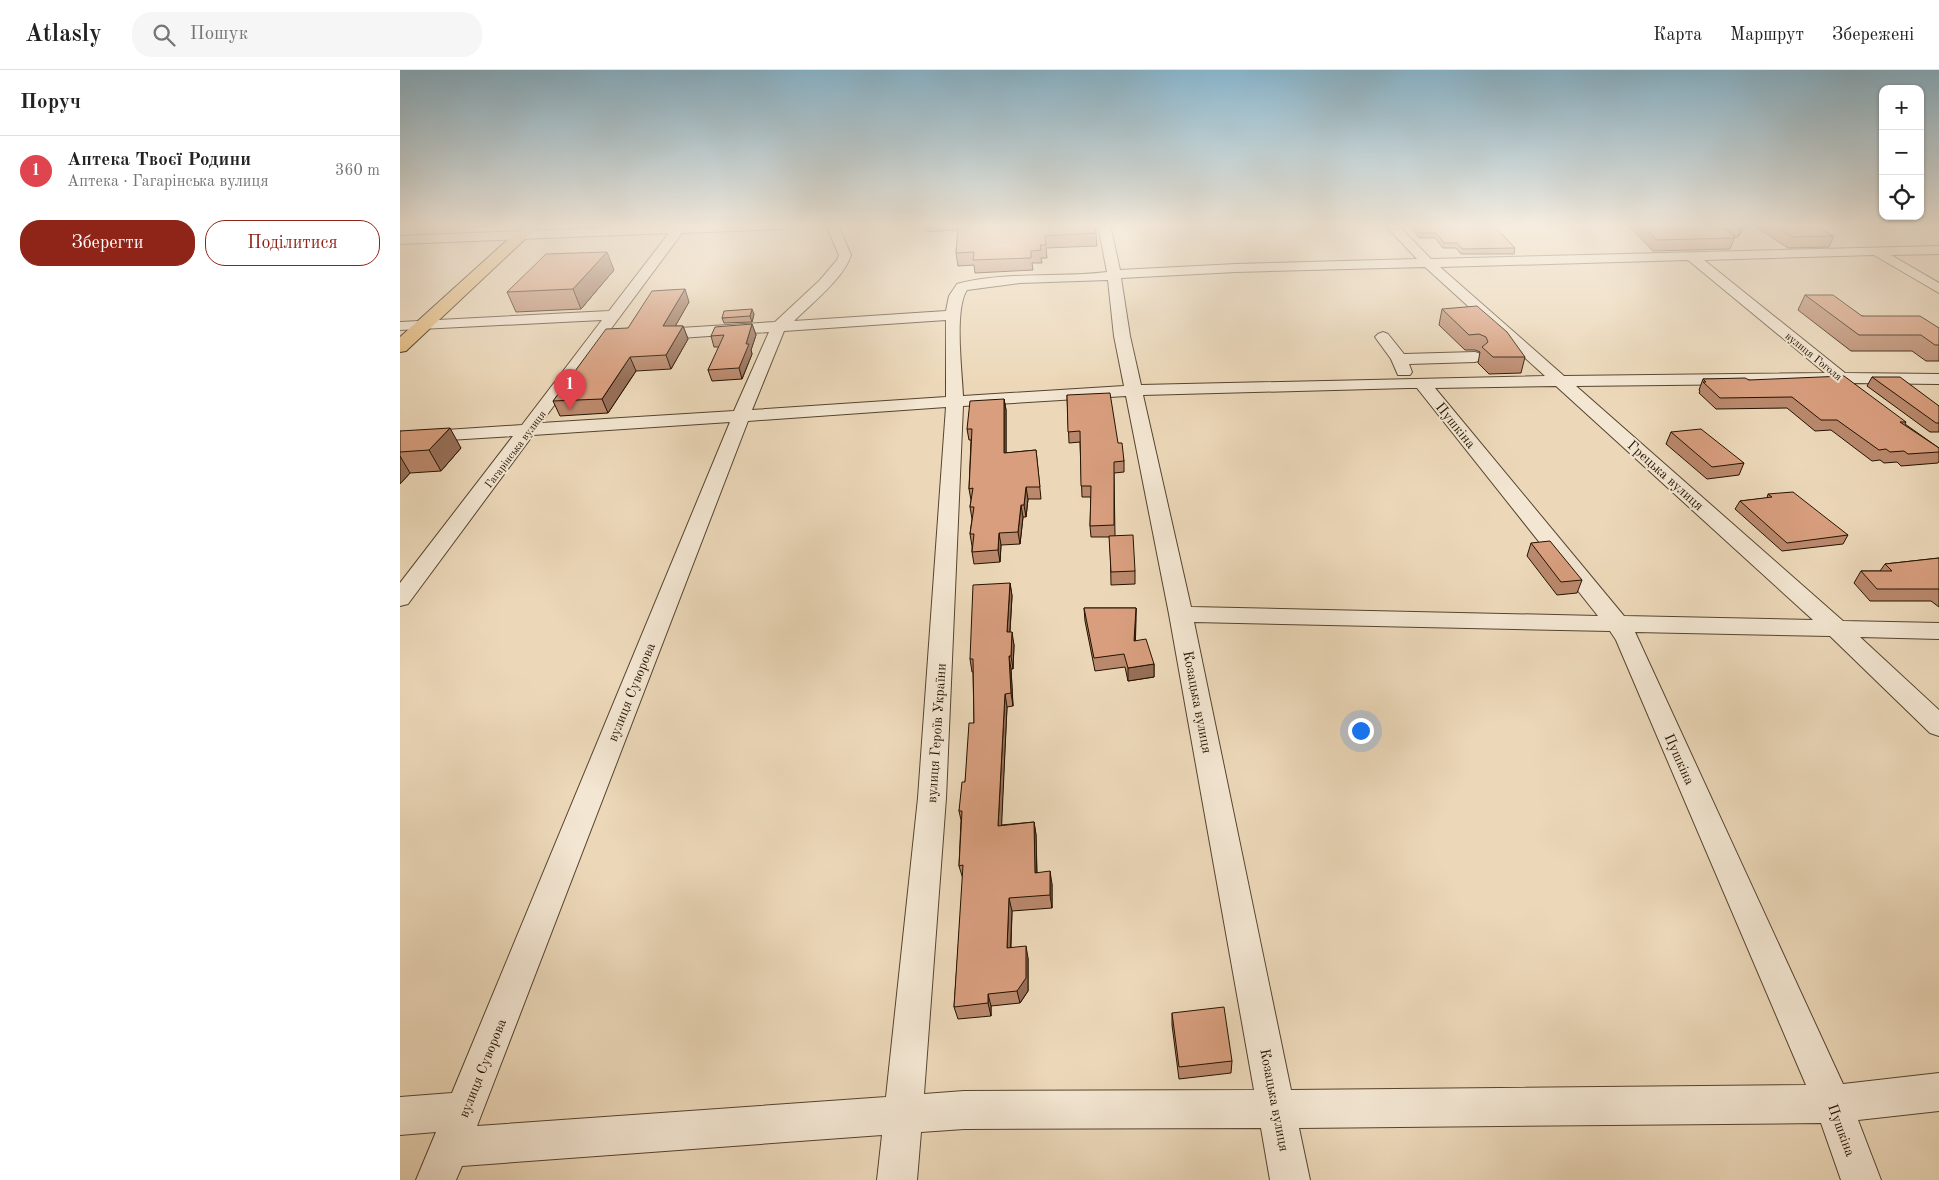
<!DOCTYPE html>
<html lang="uk">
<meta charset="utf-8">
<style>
:root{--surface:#fff;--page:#f6f6f6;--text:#222;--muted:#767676;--line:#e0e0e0;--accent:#8f2418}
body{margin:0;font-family:"Old Standard TT",serif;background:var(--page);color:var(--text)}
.controls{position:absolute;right:15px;top:15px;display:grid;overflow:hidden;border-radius:10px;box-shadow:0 1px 4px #0004}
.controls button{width:45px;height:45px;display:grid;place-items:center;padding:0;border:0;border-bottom:1px solid var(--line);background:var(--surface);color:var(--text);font:25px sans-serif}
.you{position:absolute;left:960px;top:660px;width:18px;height:18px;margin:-12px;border:4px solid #fff;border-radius:50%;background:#1a73e8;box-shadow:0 0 0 8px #1a73e833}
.badge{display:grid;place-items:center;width:32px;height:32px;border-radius:50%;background:var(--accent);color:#fff;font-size:16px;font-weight:700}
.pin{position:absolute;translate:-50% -41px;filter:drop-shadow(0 1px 2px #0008)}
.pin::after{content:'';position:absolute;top:26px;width:18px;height:15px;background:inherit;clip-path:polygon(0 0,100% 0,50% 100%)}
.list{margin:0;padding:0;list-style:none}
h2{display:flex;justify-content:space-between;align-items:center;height:65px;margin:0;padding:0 20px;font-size:21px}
h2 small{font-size:16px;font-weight:400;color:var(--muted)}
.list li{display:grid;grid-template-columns:32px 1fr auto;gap:15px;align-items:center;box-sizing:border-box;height:70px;padding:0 20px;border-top:1px solid var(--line)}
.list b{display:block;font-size:19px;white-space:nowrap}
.list p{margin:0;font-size:16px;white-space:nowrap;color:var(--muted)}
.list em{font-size:16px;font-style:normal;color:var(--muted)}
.actions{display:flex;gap:10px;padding:15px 20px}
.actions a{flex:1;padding:11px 0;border:1px solid var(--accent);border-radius:20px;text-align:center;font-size:18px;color:var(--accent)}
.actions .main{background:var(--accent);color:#fff}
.icon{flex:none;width:28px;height:28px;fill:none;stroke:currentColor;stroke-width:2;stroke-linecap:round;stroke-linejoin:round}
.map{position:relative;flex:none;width:1539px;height:1110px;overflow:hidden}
header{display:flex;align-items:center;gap:30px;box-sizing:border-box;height:70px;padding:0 25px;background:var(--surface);border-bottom:1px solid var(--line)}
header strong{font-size:24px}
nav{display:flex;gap:28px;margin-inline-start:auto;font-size:18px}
.search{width:350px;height:45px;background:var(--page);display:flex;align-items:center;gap:12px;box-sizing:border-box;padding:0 18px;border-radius:20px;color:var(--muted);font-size:19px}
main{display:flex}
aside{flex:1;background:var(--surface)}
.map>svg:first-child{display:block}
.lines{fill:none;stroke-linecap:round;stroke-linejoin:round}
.minor-casing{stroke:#56442e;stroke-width:2}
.major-casing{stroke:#241300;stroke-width:2}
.minor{fill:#f3e6d2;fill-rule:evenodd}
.major{fill:#e6bc7c;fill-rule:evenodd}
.wall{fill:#ba886c;stroke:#241300}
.shaded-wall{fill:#976f58;stroke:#241300}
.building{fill:#d89e7e;stroke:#241300}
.labels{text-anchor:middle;stroke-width:4;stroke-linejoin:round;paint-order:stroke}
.far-street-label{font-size:11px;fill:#241300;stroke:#f3e6d2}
.street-label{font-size:14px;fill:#241300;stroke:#f3e6d2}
</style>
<header>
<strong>Atlasly</strong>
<div class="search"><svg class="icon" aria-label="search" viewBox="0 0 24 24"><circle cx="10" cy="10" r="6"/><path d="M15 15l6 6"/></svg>Пошук</div>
<nav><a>Карта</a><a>Маршрут</a><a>Збережені</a></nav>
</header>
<main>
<aside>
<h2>Поруч<small></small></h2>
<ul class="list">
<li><span class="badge" style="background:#e0444e">1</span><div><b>Аптека Твоєї Родини</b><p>Аптека · Гагарінська вулиця</p></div><em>360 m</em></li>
</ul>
<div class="actions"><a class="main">Зберегти</a><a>Поділитися</a></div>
</aside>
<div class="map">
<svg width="1539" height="1110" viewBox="0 0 1539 1110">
<rect width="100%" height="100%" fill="#ecd8b9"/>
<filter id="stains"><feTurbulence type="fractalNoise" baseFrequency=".004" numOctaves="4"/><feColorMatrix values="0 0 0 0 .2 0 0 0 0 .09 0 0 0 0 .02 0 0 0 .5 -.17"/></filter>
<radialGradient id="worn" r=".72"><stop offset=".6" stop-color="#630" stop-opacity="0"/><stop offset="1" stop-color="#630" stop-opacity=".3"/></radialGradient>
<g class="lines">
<g class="minor-casing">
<g id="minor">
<path d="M275,155H389L383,159L282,163L141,353L334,341L369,262L280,268L275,266L272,263L275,260L280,258L375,252L420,210L437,190L439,185L426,155H438L451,185C444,208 411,234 394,251L546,241L549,226L557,214C606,201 657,208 707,202L698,155H710L720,200L836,194L1017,189L985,155H998L1031,189L1539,176V184L1491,185L1539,213V223L1474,185L1304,190L1445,303L1539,304V314L1452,313L1445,316L1437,313L1176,316L1443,551L1539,553V569L1460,567L1539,640V666L1530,663L1430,566L1235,562L1443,1014L1539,1003V1041L1458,1050L1481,1110H1441L1421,1053L899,1058L910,1110H870L861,1058L564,1059L521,1062L517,1110H477L482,1065L62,1096L56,1110H16L36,1062L0,1065V1027L52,1023L330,352L133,365L8,534L0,536V513L113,366L0,373V363L122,355L202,250L0,260V252L209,241L269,163L0,174V166ZM1288,190L1425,303L1164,306L1040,197ZM1025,197L1145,306L741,315L730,266L721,208L836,202ZM708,210L714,266L724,316L563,326C562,301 554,239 567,220L620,213ZM546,250V327L352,340L384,261ZM1156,316L1413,550L1224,546L1035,318ZM1008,318H1017L1198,546L791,537L743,325ZM726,326L769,544L854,1020L564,1021L524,1024L546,728L563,336ZM546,337L518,728L486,1027L77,1056L348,351ZM794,552L1210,561L1216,570L1406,1015L891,1020Z"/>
<polygon points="983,262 988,264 1004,284 1075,282 1081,284 1083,287 1081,290 1075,292 1009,294 1012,302 1010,305 998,305 991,289 975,267 978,264"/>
</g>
</g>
<g class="major-casing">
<polygon id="major" points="124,155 140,155 6,281 0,282 0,267"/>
</g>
<use href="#minor" class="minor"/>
<use href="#major" class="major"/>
</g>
<g class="wall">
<polygon points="60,155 109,155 61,158"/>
<polygon points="525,155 694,155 696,163 697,176 646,178 647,188 641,188 642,193 632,193 633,200 575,203 574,195 558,196 556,183 558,160 526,162"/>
<polygon points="1010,155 1093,155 1115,178 1114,184 1061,184 1056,178 1043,178 1035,168 1019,168"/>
<polygon points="1228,155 1320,155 1335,167 1330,179 1253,181"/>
<polygon points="1322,155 1346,155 1337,168"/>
<polygon points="1353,155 1414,155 1434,166 1429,177 1388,178"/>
<polygon points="214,200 181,239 116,242 107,222"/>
<polygon points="1405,225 1462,246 1539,258 1539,291 1526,291 1512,281 1451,281 1398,240"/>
<polygon points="289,232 275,256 283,256 288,269 271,299 236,301 208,343 160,346 153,331 228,258"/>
<polygon points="1042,239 1125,287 1121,303 1089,304 1078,293 1080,282 1075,280 1065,280 1039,255"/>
<polygon points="354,244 352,252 324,253 322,248"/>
<polygon points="352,254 356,265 351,280 352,284 342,309 312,311 308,300 319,277 314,277 311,266"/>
<polygon points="1472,307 1539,336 1539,362 1530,362 1467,316"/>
<polygon points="1303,309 1349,310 1506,352 1505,354 1539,378 1539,391 1538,393 1501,396 1497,392 1484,393 1480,390 1472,391 1431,360 1415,361 1387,338 1316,339 1299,323 1300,321 1299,320"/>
<polygon points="667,325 718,373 724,391 724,402 714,403 715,466 735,501 735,514 711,515 710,467 691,467 690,456 691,427 682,427 680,372 669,373"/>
<polygon points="604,329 606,340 606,383 636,380 641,429 628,429 626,447 623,447 620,474 601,475 600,492 574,494 572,482 572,476 570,464 572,449 570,437 571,430 569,419 571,370 569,370 567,359"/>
<polygon points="0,361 61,378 41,401 10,403 0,414"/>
<polygon points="1271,362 1344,393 1339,405 1307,409 1266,374"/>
<polygon points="1368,424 1448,465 1443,474 1382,481 1335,439 1340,431 1367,428"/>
<polygon points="1131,473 1182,510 1177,523 1157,525 1127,486"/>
<polygon points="1539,488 1539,537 1531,531 1470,531 1454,513 1461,501 1480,501 1485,494"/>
<polygon points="610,513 612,526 610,562 614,575 613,599 611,599 613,636 607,637 601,755 634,752 636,765 637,802 652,814 652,838 612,841 611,877 628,888 628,921 620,933 591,936 591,946 558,949 554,937 563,809 559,796 561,750 559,741 565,712 574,653 573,602 572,602 570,589"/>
<polygon points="684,538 736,538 735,571 754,594 754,607 728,611 725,597 695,601 685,551"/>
<polygon points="772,943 832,991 831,1003 779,1009 772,955"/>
</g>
<g class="shaded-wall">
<polygon points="1343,155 1346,155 1337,168 1341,157"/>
<polygon points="207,182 214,200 181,239 173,219"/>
<polygon points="285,219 289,232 268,269 263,256"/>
<polygon points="352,239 354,244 352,252 350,246"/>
<polygon points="352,254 356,265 351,280 352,284 342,309 339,298 346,274"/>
<polygon points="283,256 288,269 271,299 266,285"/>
<polygon points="230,287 236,301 208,343 202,329"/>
<polygon points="604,329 606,340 606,394 604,383"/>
<polygon points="50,358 61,378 41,401 29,380"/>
<polygon points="0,386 10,403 0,414"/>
<polygon points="626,417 628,429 626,447 624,435"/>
<polygon points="621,435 623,447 620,474 618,462"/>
<polygon points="599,463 601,475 600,492 598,480"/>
<polygon points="610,513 612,526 609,575 607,562"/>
<polygon points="736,538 736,551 735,584 734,571"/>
<polygon points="612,562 614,575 613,599 611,586"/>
<polygon points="609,586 611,599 613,636 611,623"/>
<polygon points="754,594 754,607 728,611 728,598"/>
<polygon points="605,624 607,637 601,769 598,756"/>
<polygon points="634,752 636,765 637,816 635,803"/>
<polygon points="650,801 652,814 652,838 650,825"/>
<polygon points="609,828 612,841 610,890 607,878"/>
<polygon points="626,876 628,888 628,921 620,933 617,921"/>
<polygon points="588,924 591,936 591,946 588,933"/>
</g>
<g class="building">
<polygon points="558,155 694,155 696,163 645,166 646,175 640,175 641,180 631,181 631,188 573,190 574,182 556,183"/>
<polygon points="1014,155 1093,155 1115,178 1062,179 1057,173 1044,173 1036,163 1020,163"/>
<polygon points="1242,155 1320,155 1335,167 1334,168 1257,170"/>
<polygon points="1374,155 1414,155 1434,166 1393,167"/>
<polygon points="207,182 173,219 107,222 146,184"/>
<polygon points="285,219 263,256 283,256 266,285 230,287 202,329 153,331 206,259 228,258 252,221"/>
<polygon points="1405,225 1433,225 1462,246 1520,246 1539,258 1539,275 1535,275 1521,265 1459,265"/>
<polygon points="1077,236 1107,262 1125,287 1093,287 1082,277 1088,272 1086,267 1079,264 1069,265 1042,239"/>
<polygon points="352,239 350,246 322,248 324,241"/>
<polygon points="352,254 346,274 349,274 339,298 308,300 324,265 311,266 315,257"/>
<polygon points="1444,306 1506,352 1500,352 1539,378 1539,382 1508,384 1504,381 1490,382 1486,379 1479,380 1437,350 1421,350 1392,327 1320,328 1303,312 1306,312 1303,309 1345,308 1349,310"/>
<polygon points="1472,307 1500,307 1539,336 1539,353 1536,353"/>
<polygon points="710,323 718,373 722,373 724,391 714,392 714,455 690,456 691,416 681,416 680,361 668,362 667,325"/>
<polygon points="604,329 604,383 636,380 640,417 626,417 624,435 621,435 618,462 599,463 598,480 572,482 574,464 570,464 574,437 570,437 573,418 569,419 572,359 567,359 570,331"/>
<polygon points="50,358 29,380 0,382 0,361"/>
<polygon points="1301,359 1344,393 1312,397 1271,362"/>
<polygon points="1393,422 1448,465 1387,473 1340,431 1372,427 1368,424"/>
<polygon points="733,465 735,501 711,502 709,466"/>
<polygon points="1150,471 1182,510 1161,512 1131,473"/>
<polygon points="1539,488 1539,519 1477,519 1461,501 1492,501 1485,494"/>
<polygon points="610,513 607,562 612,562 611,586 609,586 611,623 605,624 598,756 634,752 635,803 650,801 650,825 609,828 607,878 626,876 626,908 617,921 588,924 588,933 554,937 563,795 559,796 562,741 559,741 562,712 565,712 569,653 574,653 573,589 570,589 573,515"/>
<polygon points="684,538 736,538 734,571 746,569 754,594 728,598 724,584 694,588"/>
<polygon points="824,937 832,991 779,997 772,943"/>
</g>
<linearGradient id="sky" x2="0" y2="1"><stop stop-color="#89b7cf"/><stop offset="0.5" stop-color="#f6ede0"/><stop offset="1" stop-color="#f6ede0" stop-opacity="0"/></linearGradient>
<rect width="1539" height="311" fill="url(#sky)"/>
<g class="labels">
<g class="far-street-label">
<text transform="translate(1414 286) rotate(39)" y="4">вулиця Гоголя</text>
<text transform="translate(115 379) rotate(-53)" y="4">Гагарінська вулиця</text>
</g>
<g class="street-label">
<text transform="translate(1056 355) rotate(51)" y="5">Пушкіна</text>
<text transform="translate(1266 405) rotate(42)" y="5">Грецька вулиця</text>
<text transform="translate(231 622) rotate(-68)" y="5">вулиця Суворова</text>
<text transform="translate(798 632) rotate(79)" y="5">Козацька вулиця</text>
<text transform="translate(536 663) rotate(-86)" y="5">вулиця Героїв України</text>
<text transform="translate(1280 689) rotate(66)" y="5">Пушкіна</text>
<text transform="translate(82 998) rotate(-68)" y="5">вулиця Суворова</text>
<text transform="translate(875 1030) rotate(79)" y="5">Козацька вулиця</text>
<text transform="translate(1442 1060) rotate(70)" y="5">Пушкіна</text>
</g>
</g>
<rect width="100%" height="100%" filter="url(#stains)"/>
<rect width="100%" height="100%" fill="url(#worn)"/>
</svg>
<div class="controls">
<button>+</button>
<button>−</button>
<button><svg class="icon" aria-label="locate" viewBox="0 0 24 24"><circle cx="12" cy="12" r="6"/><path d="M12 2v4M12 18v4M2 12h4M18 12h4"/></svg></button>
</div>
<div class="you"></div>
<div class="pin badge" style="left:170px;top:340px;background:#e0444e">1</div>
</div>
</main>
